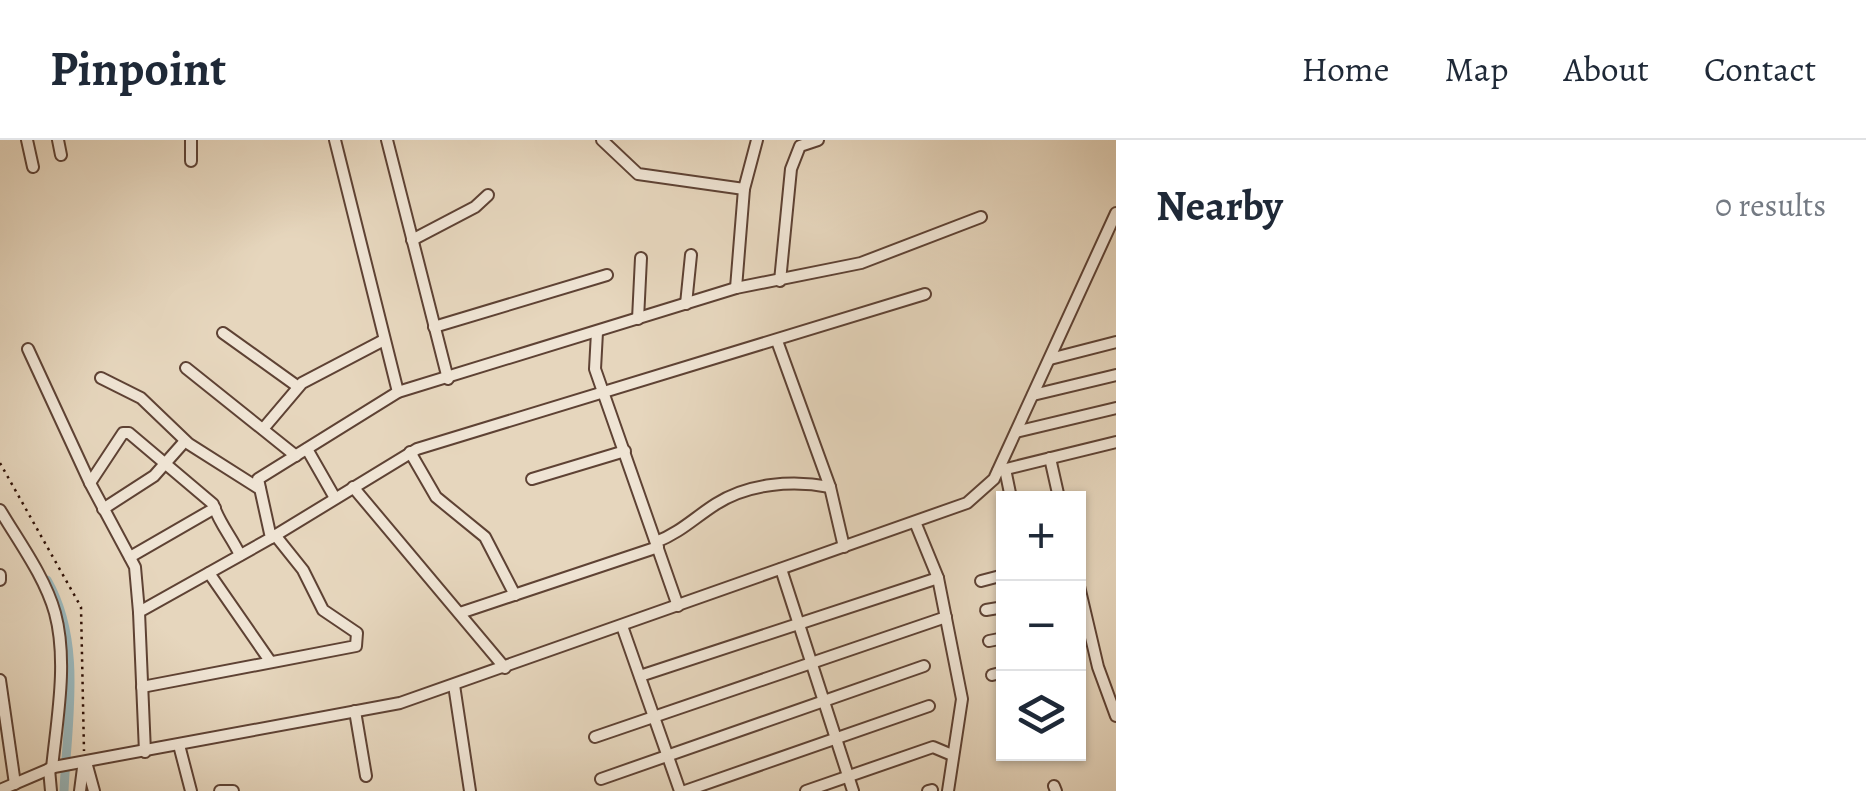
<!DOCTYPE html>
<meta charset="utf-8">
<style>
:root{--surface:#fff;--page:#f6f6f7;--text:#1f2937;--muted:#747a83;--line:#e0e1e3}
body{margin:0;font-family:Alegreya,serif;background:var(--page);color:var(--text)}
.controls{position:absolute;right:30px;bottom:30px;display:grid;overflow:hidden;border-radius:0px;box-shadow:0 2px 8px #0004}
.controls button{width:90px;height:90px;display:grid;place-items:center;padding:0;border:0;border-bottom:2px solid var(--line);background:var(--surface);color:var(--text);font:50px sans-serif}
.list{margin:0;padding:0;list-style:none}
h2{display:flex;justify-content:space-between;align-items:center;height:130px;margin:0;padding:0 40px;font-size:42px}
h2 small{font-size:32px;font-weight:400;color:var(--muted)}
.icon{flex:none;width:55px;height:55px;fill:none;stroke:currentColor;stroke-width:2;stroke-linecap:round;stroke-linejoin:round}
.map{position:relative;flex:none;width:1116px;height:651px;overflow:hidden}
header{display:flex;align-items:center;gap:60px;box-sizing:border-box;height:140px;padding:0 50px;background:var(--surface);border-bottom:2px solid var(--line)}
header strong{font-size:48px}
nav{display:flex;gap:55px;margin-inline-start:auto;font-size:35px}
main{display:flex}
aside{flex:1;background:var(--surface)}
.map>svg:first-child{display:block}
.lines{fill:none;stroke-linecap:round;stroke-linejoin:round}
.canal{stroke:#9ab7bb;stroke-width:9}
.minor-casing{stroke:#5e4234;stroke-width:14}
.path{stroke:#301106;stroke-width:2.5;stroke-dasharray:2.5 5;stroke-linecap:butt}
.minor{stroke:#efe4d4;stroke-width:10}
</style>
<header>
<strong>Pinpoint</strong>
<nav><a>Home</a><a>Map</a><a>About</a><a>Contact</a></nav>
</header>
<main>
<div class="map">
<svg width="1116" height="651" viewBox="0 0 1116 651">
<rect width="100%" height="100%" fill="#e6d6bd"/>
<filter id="stains"><feTurbulence type="fractalNoise" baseFrequency=".002" numOctaves="4"/><feColorMatrix values="0 0 0 0 .2 0 0 0 0 .09 0 0 0 0 .02 0 0 0 .5 -.17"/></filter>
<radialGradient id="worn" r=".72"><stop offset=".6" stop-color="#630" stop-opacity="0"/><stop offset="1" stop-color="#630" stop-opacity=".3"/></radialGradient>
<g class="lines">
<path class="canal" d="M47,440C83,503 67,581 64,651"/>
<g class="minor-casing">
<g id="minor">
<polyline points="27,0 33,27"/>
<polyline points="58,0 61,15"/>
<polyline points="191,0 191,21"/>
<polyline points="335,0 398,252"/>
<polyline points="387,0 448,239"/>
<polyline points="602,0 638,34 744,49"/>
<polyline points="412,100 475,67 488,55"/>
<polyline points="780,141 791,29 800,6 818,0"/>
<polyline points="736,148 744,49 757,0"/>
<polyline points="686,164 691,115"/>
<polyline points="638,179 641,118"/>
<polyline points="434,187 607,135"/>
<polyline points="597,192 595,229 678,466"/>
<polyline points="223,193 297,246"/>
<polyline points="777,201 830,347 844,407"/>
<polyline points="28,209 90,343 135,427 139,472"/>
<polyline points="1050,219 1116,202"/>
<polyline points="186,228 296,316"/>
<polyline points="101,238 141,258 189,304 260,349"/>
<polyline points="1033,255 1116,235"/>
<polyline points="263,289 302,243 384,200"/>
<polyline points="1016,292 1116,268"/>
<polyline points="307,309 335,358"/>
<polyline points="410,312 436,357 485,397 515,455"/>
<polyline points="1050,318 1059,358"/>
<polyline points="1005,329 1011,358"/>
<polyline points="998,331 1116,302"/>
<polyline points="532,339 625,311"/>
<path d="M90,343L123,293H129L213,364C219,383 231,396 240,415"/>
<polyline points="353,347 505,528"/>
<polyline points="103,369 154,336 185,301"/>
<path d="M0,370C19,402 45,437 55,473C68,521 57,579 52,628"/>
<polyline points="915,382 938,438 962,559 948,651"/>
<polyline points="271,398 417,309 925,154"/>
<path d="M656,402C681,392 694,378 716,364C749,343 793,340 830,347"/>
<polyline points="130,417 215,368"/>
<polyline points="781,429 853,651"/>
<polyline points="209,433 270,521"/>
<polyline points="0,435 0,440"/>
<polyline points="981,441 1004,435"/>
<polyline points="1078,442 1098,527 1116,576"/>
<polyline points="986,470 1004,467"/>
<polyline points="460,473 658,407"/>
<polyline points="622,486 680,651"/>
<polyline points="989,501 1004,498"/>
<polyline points="992,535 1004,532"/>
<polyline points="640,536 938,438"/>
<polyline points="0,540 15,644"/>
<polyline points="454,545 470,651"/>
<polyline points="142,547 356,506 357,493 323,470 303,430 275,395"/>
<polyline points="355,571 366,636"/>
<polyline points="595,597 946,477"/>
<polyline points="179,605 191,651"/>
<polyline points="145,612 139,472 271,398 258,339 398,252 736,148 861,123 981,77"/>
<polyline points="86,622 94,651"/>
<polyline points="49,629 51,651"/>
<polyline points="601,639 924,526"/>
<polyline points="1054,646 1056,651"/>
<polyline points="0,650 54,627 400,563 967,363 994,339 1116,73"/>
<polyline points="80,651 83,628"/>
<polyline points="220,651 233,651"/>
<polyline points="685,651 929,566"/>
<polyline points="806,651 933,607 952,615"/>
<polyline points="928,651 932,650"/>
</g>
</g>
<polyline class="path" points="0,323 81,467 84,611"/>
<use href="#minor" class="minor"/>
</g>
<rect width="100%" height="100%" filter="url(#stains)"/>
<rect width="100%" height="100%" fill="url(#worn)"/>
</svg>
<div class="controls">
<button>+</button>
<button>−</button>
<button><svg class="icon" aria-label="layers" viewBox="0 0 24 24"><path d="M12 4l9 5-9 5-9-5zM3 14l9 5 9-5"/></svg></button>
</div>
</div>
<aside>
<h2>Nearby<small>0 results</small></h2>
<ul class="list">
</ul>
</aside>
</main>
